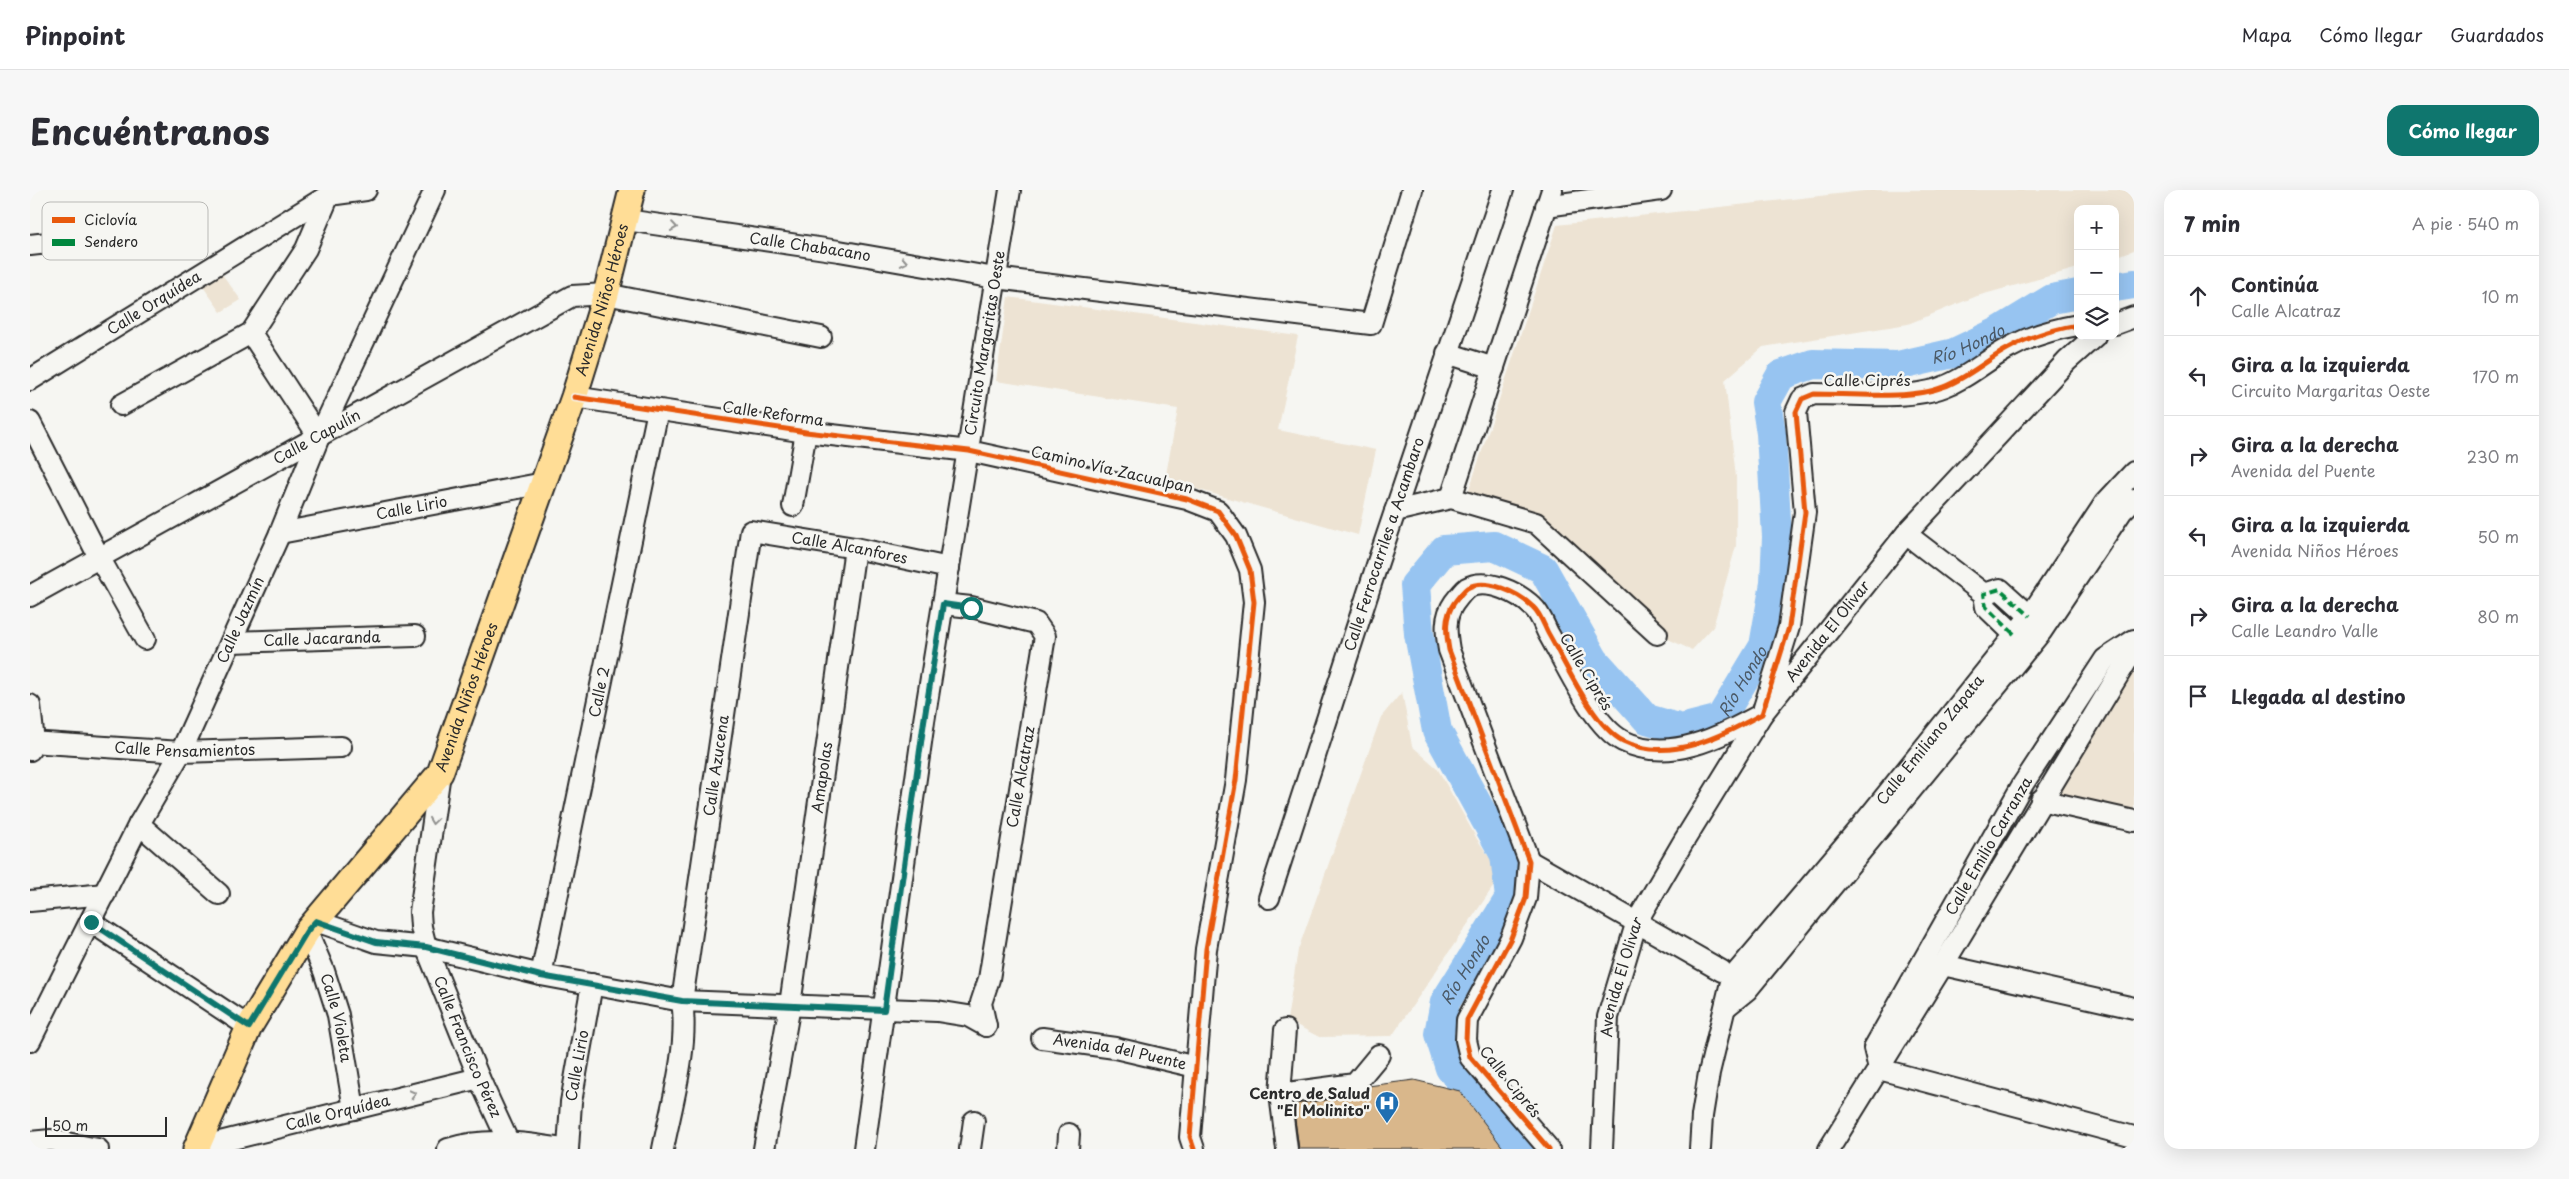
<!DOCTYPE html>
<html lang="es">
<meta charset="utf-8">
<style>
:root{--surface:#fff;--page:#f7f7f7;--text:#2b2b33;--muted:#7c7c81;--line:#e1e1e2;--accent:#0f766e}
body{margin:0;font-family:"Playpen Sans",sans-serif;background:var(--page);color:var(--text)}
.controls{position:absolute;right:15px;top:15px;display:grid;overflow:hidden;border-radius:10px;box-shadow:0 5px 20px #0002}
.controls button{width:45px;height:45px;display:grid;place-items:center;padding:0;border:0;border-bottom:1px solid var(--line);background:var(--surface);color:var(--text);font:25px sans-serif}
.scale{position:absolute;left:15px;bottom:12px;width:122px;box-sizing:border-box;padding-left:5px;border:2px solid #2b2b2b;border-top:0;font-size:14px;line-height:18px;white-space:nowrap;color:#2b2b2b;-webkit-text-stroke:4px #f6f6f2;paint-order:stroke}
.stop{position:absolute;width:15px;height:15px;margin:-11px;border:4px solid #0f766e;border-radius:50%;background:#fff}
.stop.end{background:#0f766e;border-color:#fff;box-shadow:0 1px 5px #0008}
.list{margin:0;padding:0;list-style:none}
h2{display:flex;justify-content:space-between;align-items:center;height:65px;margin:0;padding:0 20px;font-size:21px}
h2 small{font-size:16px;font-weight:400;color:var(--muted)}
.list li{display:grid;grid-template-columns:32px 1fr auto;gap:15px;align-items:center;box-sizing:border-box;height:80px;padding:0 20px;border-top:1px solid var(--line)}
.list b{display:block;font-size:19px;white-space:nowrap}
.list p{margin:0;font-size:16px;white-space:nowrap;color:var(--muted)}
.list em{font-size:16px;font-style:normal;color:var(--muted)}
.icon{flex:none;width:28px;height:28px;fill:none;stroke:currentColor;stroke-width:2;stroke-linecap:round;stroke-linejoin:round}
.map{position:relative;flex:none;width:2104px;height:959px;overflow:hidden;border-radius:15px}
header{display:flex;align-items:center;gap:30px;box-sizing:border-box;height:70px;padding:0 25px;background:var(--surface);border-bottom:1px solid var(--line)}
header strong{font-size:24px}
nav{display:flex;gap:28px;margin-inline-start:auto;font-size:18px}
.intro{display:flex;align-items:center;justify-content:space-between;box-sizing:border-box;height:120px;padding:0 30px}
h1{margin:0;font-size:35px}
.button{padding:12px 22px;border-radius:15px;background:var(--accent);color:#fff;font-size:18px;font-weight:700}
main{display:flex;gap:30px;padding:0 30px}
aside{flex:1;background:var(--surface);border-radius:15px;box-shadow:0 5px 20px #0002}
.map>svg:first-child{display:block}
.built{fill:#ede3d3}
.lines{fill:none;stroke-linecap:round;stroke-linejoin:round}
.river{stroke:#97c4f1;stroke-width:30}
.building{fill:#d9b78b;stroke:#2b2b2b}
.minor-casing{stroke:#2b2b2b;stroke-width:24}
.major-casing{stroke:#2b2b2b;stroke-width:29}
.minor{stroke:#f6f6f2;stroke-width:20}
.major{stroke:#ffdd96;stroke-width:25}
.quiet{stroke:#00873e;stroke-width:4;stroke-dasharray:8 4;stroke-linecap:butt}
.cycleway-casing{stroke:#f6f6f2;stroke-width:8}
.cycleway{stroke:#e8590c;stroke-width:5}
.oneway{stroke:#90908e}
.route{stroke:#0f766e;stroke-width:6}
.labels{text-anchor:middle;stroke-width:5;stroke-linejoin:round;paint-order:stroke}
.street-label{font-size:15px;fill:#2b2b2b;stroke:#f6f6f2}
.poi-label{font-size:15px;font-weight:bold;fill:#2b2b2b;stroke:#f6f6f2;text-anchor:end}
.water-label{font-size:16px;font-style:italic;fill:#4b5966;stroke:#f6f6f2}
.key{fill:#f6f6f2;stroke:#b9b9b6;stroke-width:1}
.key-label{font-size:14px;fill:#2b2b2b}
</style>
<header>
<strong>Pinpoint</strong>
<nav><a>Mapa</a><a>Cómo llegar</a><a>Guardados</a></nav>
</header>
<div class="intro"><h1>Encuéntranos</h1><a class="button">Cómo llegar</a></div>
<main>
<div class="map">
<svg width="2104" height="959" viewBox="0 0 2104 959">
<rect width="100%" height="100%" fill="#f6f6f2"/>
<filter id="ink" filterUnits="userSpaceOnUse"><feTurbulence type="fractalNoise" baseFrequency=".02" numOctaves="2"/><feDisplacementMap in="SourceGraphic" scale="10" xChannelSelector="R" yChannelSelector="G"/><feConvolveMatrix kernelMatrix="1 2 1 2 8 2 1 2 1" color-interpolation-filters="sRGB"/></filter>
<g filter="url(#ink)">
<g class="built">
<polygon points="1843,0 2104,0 2104,60 2085,67 2085,19 2048,19 2048,78 1947,106 1878,134 1733,157 1695,190 1706,287 1706,356 1683,437 1662,460 1627,444 1514,329 1437,306 1527,35"/>
<polygon points="189,80 211,110 191,122 169,91"/>
<polygon points="978,107 1268,146 1248,240 1346,260 1328,345 1135,290 1148,219 966,191"/>
<polygon points="2104,474 2104,621 2025,603"/>
<polygon points="1372,502 1382,556 1407,578 1447,649 1462,671 1465,694 1362,846 1289,847 1257,830 1268,760 1351,527"/>
</g>
<g class="lines">
<g class="river">
<polyline points="2085,97 2104,94"/>
<path id="s1" d="M1488,959L1420,878L1409,844L1415,812L1480,708L1475,665L1407,541L1389,444L1385,395L1414,360L1464,356L1513,379L1564,470L1617,529L1651,539L1690,529L1734,456L1745,393L1747,347L1741,243L1736,212L1751,185L1783,174L1867,176L1924,163L1968,142L2022,109L2048,104"/>
</g>
</g>
<polygon class="building" points="1384,890 1430,901 1474,959 1269,959 1263,914 1327,906 1338,896"/>
<g class="lines">
<g class="minor-casing">
<g id="minor">
<polyline points="1516,16 1631,0"/>
<path id="s2" d="M596,30L809,61L965,88L1341,134L1382,0"/>
<polyline points="0,55 89,45"/>
<polyline points="2085,134 2104,127"/>
<polyline points="221,143 289,247"/>
<polyline points="1417,163 1464,178"/>
<path id="s3" d="M0,190L299,5L336,0"/>
<polyline points="544,207 776,242 939,261 1157,309 1188,321 1206,346 1220,380 1224,412 1206,590 1176,759 1160,947 1164,959"/>
<polyline points="91,215 221,143 276,59 299,5"/>
<polyline points="0,232 69,367 115,449"/>
<polyline points="1421,308 1522,0"/>
<polyline points="763,316 776,242"/>
<polyline points="1365,321 1421,308 1506,333 1627,444"/>
<path id="s4" d="M250,343L514,293"/>
<polyline points="1876,344 1954,404 1956,417 1984,444"/>
<polyline points="1954,404 1970,399 2000,426"/>
<path id="s5" d="M0,406L542,106L576,104L791,147"/>
<polyline points="913,414 941,417 1006,433 1015,446 959,789 951,813 956,836"/>
<polyline points="2104,450 2075,469 1993,594 1844,858 1849,879 2104,947"/>
<path id="s6" d="M201,452L385,446"/>
<polyline points="0,515 4,552 0,560"/>
<path id="s7" d="M0,552L151,562L311,557"/>
<path id="s8" d="M410,583L390,722L391,737L396,757L449,888L478,951"/>
<polyline points="2011,610 2104,631"/>
<polyline points="109,634 189,704"/>
<polyline points="1499,671 1692,781"/>
<path id="s9" d="M1239,708L1347,375L1473,0"/>
<polyline points="0,711 75,704"/>
<polyline points="286,731 346,752 396,757 511,785 652,811 907,821 938,826 956,836"/>
<polyline points="61,732 219,837"/>
<path id="s10" d="M277,741L294,781L308,825L324,919"/>
<polyline points="1913,775 2104,818"/>
<path id="s11" d="M511,785L628,220"/>
<polyline points="1696,817 1717,800 2011,442 2092,321 2104,309"/>
<polyline points="1255,840 1250,904 1257,959"/>
<path id="s12" d="M1012,848L1085,858L1166,877"/>
<path id="s13" d="M0,851L109,634L151,562L250,343L289,247L405,0"/>
<polyline points="1250,904 1325,894 1349,865"/>
<polyline points="0,952 21,950 68,959"/>
<path id="s14" d="M166,958L449,888"/>
<path d="M418,959C456,947 495,953 533,959"/>
<path id="s15" d="M538,959L541,912L562,794"/>
<path id="s16" d="M633,959C642,913 659,857 652,811L721,341L825,358L919,378"/>
<path id="s17" d="M734,959L760,815L825,358"/>
<path id="s18" d="M834,959L894,531L980,0"/>
<polyline points="940,959 944,931"/>
<polyline points="1038,959 1039,944"/>
<path d="M1519,959L1440,867L1436,850L1437,830L1481,748L1496,708L1499,671L1419,460C1416,443 1414,427 1424,413C1427,409 1433,401 1437,398C1456,387 1489,403 1503,417C1510,423 1514,435 1518,443C1535,472 1563,536 1593,551C1640,574 1691,546 1732,524L1759,437L1775,322L1766,222L1772,209L1784,204C1820,204 1881,210 1913,197C1938,188 1956,170 1979,158C2000,146 2025,139 2048,135"/>
<path id="s19" d="M1572,959L1578,827L1607,731L1652,654L1732,524L1876,344L2037,171L2065,146"/>
<path id="s20" d="M1670,959L1672,926L1679,883L1702,788L1837,629L2000,426L2075,313L2104,282"/>
<polyline points="1799,959 1913,775 2104,459"/>
</g>
</g>
<g class="major-casing">
<g id="major">
<path id="s21" d="M166,959L219,837L277,741L410,583L544,207L576,104L602,0"/>
</g>
</g>
<use href="#minor" class="minor"/>
<use href="#major" class="major"/>
<polyline class="quiet" points="1984,444 1956,417 1954,404 1970,399 2000,426"/>
<g class="cycleway-casing">
<g id="cycleway">
<polyline points="544,207 776,242 939,261 1157,309 1188,321 1206,346 1220,380 1224,412 1206,590 1176,759 1160,947 1164,959"/>
<path d="M1519,959L1440,867L1436,850L1437,830L1481,748L1496,708L1499,671L1419,460C1416,443 1414,427 1424,413C1427,409 1433,401 1437,398C1456,387 1489,403 1503,417C1510,423 1514,435 1518,443C1535,472 1563,536 1593,551C1640,574 1691,546 1732,524L1759,437L1775,322L1766,222L1772,209L1784,204C1820,204 1881,210 1913,197C1938,188 1956,170 1979,158C2000,146 2025,139 2048,135"/>
</g>
</g>
<use href="#cycleway" class="cycleway"/>
</g>
<defs><path id="oneway-chevron" d="M-2-3.5L2.5 0L-2 3.5" fill="none" stroke-width="1.6" stroke-linecap="round" stroke-linejoin="round" transform="scale(1.25)"/></defs>
<g class="oneway">
<use href="#oneway-chevron" transform="translate(644 37) rotate(8)"/>
<use href="#oneway-chevron" transform="translate(874 72) rotate(10)"/>
<use href="#oneway-chevron" transform="translate(403 631) rotate(98)"/>
<use href="#oneway-chevron" transform="translate(383 904) rotate(-14)"/>
</g>
</g>
<g class="lines" filter="url(#ink)">
<polyline class="route" points="61,732 219,837 277,741 286,731 346,752 396,757 511,786 652,811 854,820 894,531 913,414 941,418"/>
</g>
<defs>
<g id="hospital-pin" transform="scale(1.25)"><path d="M0 17L-7.5 6A9.5 9.5 0 1 1 7.5 6Z" fill="#1f6fb2" stroke="#f6f6f2"/><path d="M-5-5h3v3.5h4V-5h3V5h-3V1.5h-4V5h-3Z" fill="#fff"/></g>
</defs>
<g fill-rule="evenodd">
<use href="#hospital-pin" x="1357" y="913"/>
</g>
<g class="labels">
<g class="street-label">
<text dy="5" stroke="none"><textPath href="#s2" startOffset="186">Calle Chabacano</textPath></text>
<text dy="5" stroke="none"><textPath href="#s21" startOffset="952">Avenida Niños Héroes</textPath></text>
<text dy="5" stroke="none"><textPath href="#s3" startOffset="146">Calle Orquídea</textPath></text>
<text dy="5" stroke="none"><textPath href="#s18" startOffset="815">Circuito Margaritas Oeste</textPath></text>
<text x="1837" y="196">Calle Ciprés</text>
<text transform="translate(743 224) rotate(8)" y="5">Calle Reforma</text>
<text dy="5" stroke="none"><textPath href="#s5" startOffset="328">Calle Capulín</textPath></text>
<text transform="translate(1082 280) rotate(13)" y="5">Camino Vía Zacualpan</text>
<text dy="5" stroke="none"><textPath href="#s4" startOffset="134">Calle Lirio</textPath></text>
<text dy="5" stroke="none"><textPath href="#s9" startOffset="372">Calle Ferrocarriles a Acambaro</textPath></text>
<text dy="5" stroke="none"><textPath href="#s16" startOffset="725">Calle Alcanfores</textPath></text>
<text dy="5" stroke="none"><textPath href="#s13" startOffset="471">Calle Jazmín</textPath></text>
<text dy="5" stroke="none"><textPath href="#s19" startOffset="580">Avenida El Olivar</textPath></text>
<text dy="5" stroke="none"><textPath href="#s6" startOffset="91">Calle Jacaranda</textPath></text>
<text transform="translate(1556 482) rotate(59)" y="5">Calle Ciprés</text>
<text dy="5" stroke="none"><textPath href="#s11" startOffset="289">Calle 2</textPath></text>
<text dy="5" stroke="none"><textPath href="#s21" startOffset="532">Avenida Niños Héroes</textPath></text>
<text dy="5" stroke="none"><textPath href="#s20" startOffset="484">Calle Emiliano Zapata</textPath></text>
<text dy="5" stroke="none"><textPath href="#s7" startOffset="155">Calle Pensamientos</textPath></text>
<text dy="5" stroke="none"><textPath href="#s16" startOffset="388">Calle Azucena</textPath></text>
<text dy="5" stroke="none"><textPath href="#s17" startOffset="376">Amapolas</textPath></text>
<text transform="translate(991 587) rotate(-80)" y="5">Calle Alcatraz</text>
<text transform="translate(1959 656) rotate(-60)" y="5">Calle Emilio Carranza</text>
<text dy="5" stroke="none"><textPath href="#s19" startOffset="174">Avenida El Olivar</textPath></text>
<text dy="5" stroke="none"><textPath href="#s10" startOffset="92">Calle Violeta</textPath></text>
<text dy="5" stroke="none"><textPath href="#s8" startOffset="284">Calle Francisco Pérez</textPath></text>
<text dy="5" stroke="none"><textPath href="#s12" startOffset="79">Avenida del Puente</textPath></text>
<text dy="5" stroke="none"><textPath href="#s15" startOffset="84">Calle Lirio</textPath></text>
<text transform="translate(1480 892) rotate(51)" y="5">Calle Ciprés</text>
<text dy="5" stroke="none"><textPath href="#s14" startOffset="146">Calle Orquídea</textPath></text>
</g>
<g class="poi-label">
<text x="1340" y="909">Centro de Salud<tspan x="1340" dy="17">"El Molinito"</tspan></text>
</g>
<g class="water-label">
<text dy="6" stroke="none"><textPath href="#s1" startOffset="1592">Río Hondo</textPath></text>
<text dy="6" stroke="none"><textPath href="#s1" startOffset="1082">Río Hondo</textPath></text>
<text dy="6" stroke="none"><textPath href="#s1" startOffset="212">Río Hondo</textPath></text>
</g>
</g>
<rect x="12" y="12" width="166" height="58" rx="8" class="key"/>
<rect x="22" y="27" width="23" height="6" fill="#e8590c"/>
<rect x="22" y="49" width="23" height="7" fill="#00873e"/>
<g class="key-label">
<text x="54" y="35">Ciclovía</text>
<text x="54" y="57">Sendero</text>
</g>
</svg>
<div class="controls">
<button>+</button>
<button>−</button>
<button><svg class="icon" aria-label="layers" viewBox="0 0 24 24"><path d="M12 4l9 5-9 5-9-5zM3 14l9 5 9-5"/></svg></button>
</div>
<div class="scale">50 m</div>
<div class="stop" style="left:941px;top:418px"></div>
<div class="stop end" style="left:61px;top:732px"></div>
</div>
<aside>
<h2>7 min<small>A pie · 540 m</small></h2>
<ul class="list">
<li><svg class="icon" aria-label="ahead" viewBox="0 0 24 24"><path d="M12 20V5M6 11l6-6 6 6"/></svg><div><b>Continúa</b><p>Calle Alcatraz</p></div><em>10 m</em></li>
<li><svg class="icon" aria-label="left" viewBox="0 0 24 24"><path d="M17 20v-9H6M10 6l-5 5 5 5"/></svg><div><b>Gira a la izquierda</b><p>Circuito Margaritas Oeste</p></div><em>170 m</em></li>
<li><svg class="icon" aria-label="right" viewBox="0 0 24 24"><path d="M7 20v-9h11M14 6l5 5-5 5"/></svg><div><b>Gira a la derecha</b><p>Avenida del Puente</p></div><em>230 m</em></li>
<li><svg class="icon" aria-label="left" viewBox="0 0 24 24"><path d="M17 20v-9H6M10 6l-5 5 5 5"/></svg><div><b>Gira a la izquierda</b><p>Avenida Niños Héroes</p></div><em>50 m</em></li>
<li><svg class="icon" aria-label="right" viewBox="0 0 24 24"><path d="M7 20v-9h11M14 6l5 5-5 5"/></svg><div><b>Gira a la derecha</b><p>Calle Leandro Valle</p></div><em>80 m</em></li>
<li><svg class="icon" aria-label="arrive" viewBox="0 0 24 24"><path d="M6 21V4h12l-3 4 3 4H6"/></svg><div><b>Llegada al destino</b></div></li>
</ul>
</aside>
</main>
